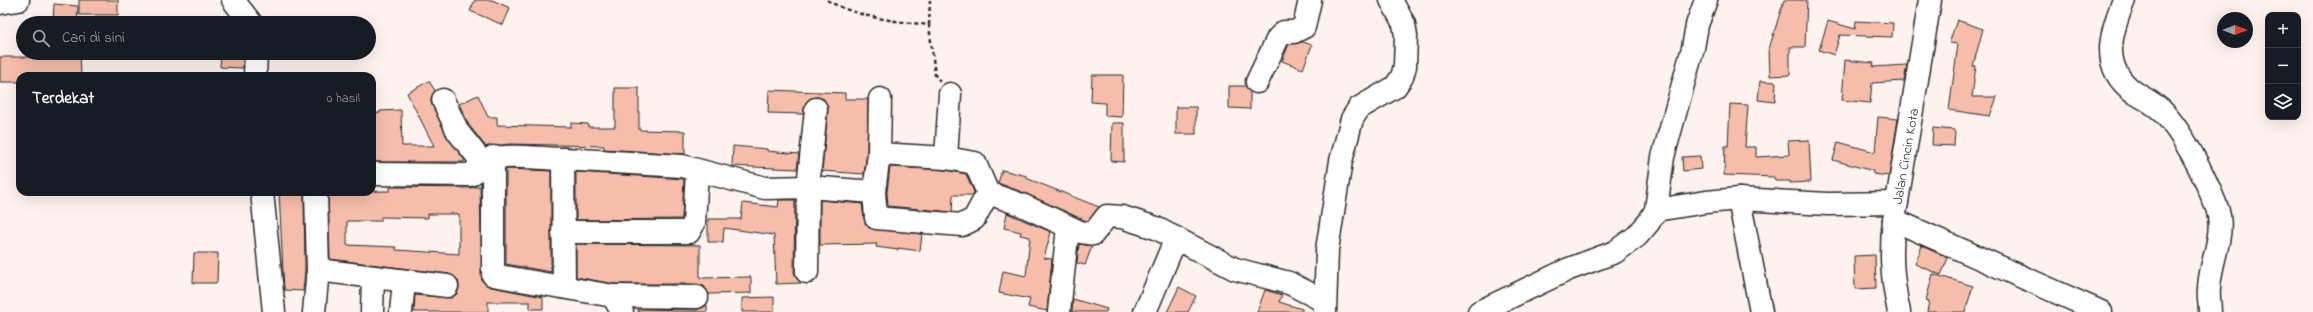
<!DOCTYPE html>
<html lang="id">
<meta charset="utf-8">
<style>
:root{--surface:#171b24;--page:#20242c;--text:#f1f3f6;--muted:#9ea1a6;--line:#363941}
body{margin:0;font-family:"Indie Flower",sans-serif;background:var(--page);color:var(--text)}
.controls{position:absolute;right:12px;top:12px;display:grid;overflow:hidden;border-radius:8px;box-shadow:0 4px 16px #0002}
.controls button{width:36px;height:36px;display:grid;place-items:center;padding:0;border:0;border-bottom:1px solid var(--line);background:var(--surface);color:var(--text);font:20px sans-serif}
.compass{position:absolute;left:2217px;top:12px;width:36px;height:36px;border-radius:50%;background:var(--surface);box-shadow:0 4px 16px #0002;rotate:90deg}
.list{margin:0;padding:0;list-style:none}
h2{display:flex;justify-content:space-between;align-items:center;height:52px;margin:0;padding:0 16px;font-size:17px}
h2 small{font-size:13px;font-weight:400;color:var(--muted)}
.icon{flex:none;width:22px;height:22px;fill:none;stroke:currentColor;stroke-width:2;stroke-linecap:round;stroke-linejoin:round}
.map{position:relative;flex:none;width:2313px;height:312px;overflow:hidden}
.search{position:absolute;background:var(--surface);box-shadow:0 4px 16px #0002;left:16px;top:16px;width:360px;height:44px;display:flex;align-items:center;gap:10px;box-sizing:border-box;padding:0 14px;border-radius:22px;color:var(--muted);font-size:15px}
.panel{position:absolute;background:var(--surface);box-shadow:0 4px 16px #0002;left:16px;top:72px;width:360px;height:124px;border-radius:12px}
.map>svg:first-child{display:block}
.building{fill:#f5bdaa;stroke:#2b2b2b;fill-rule:evenodd}
.lines{fill:none;stroke-linecap:round;stroke-linejoin:round}
.minor-casing{stroke:#2b2b2b;stroke-width:25}
.path{stroke:#2b2b2b;stroke-width:2.5;stroke-dasharray:4 3;stroke-linecap:butt}
.minor{stroke:#fff;stroke-width:22}
.labels{text-anchor:middle;stroke-width:4;stroke-linejoin:round;paint-order:stroke}
.street-label{font-size:14px;fill:#2b2b2b;stroke:#fff}
</style>
<div class="map">
<svg width="2313" height="312" viewBox="0 0 2313 312">
<rect width="100%" height="100%" fill="#fdf2ee"/>
<filter id="ink" filterUnits="userSpaceOnUse"><feTurbulence type="fractalNoise" baseFrequency=".025" numOctaves="2"/><feDisplacementMap in="SourceGraphic" scale="8" xChannelSelector="R" yChannelSelector="G"/><feConvolveMatrix kernelMatrix="1 2 1 2 8 2 1 2 1" color-interpolation-filters="sRGB"/></filter>
<g filter="url(#ink)">
<g class="building">
<rect x="79" y="0" width="39" height="15"/>
<polygon points="475,0 492,0 510,8 503,25 470,11"/>
<polygon points="1784,0 1807,0 1805,47 1790,47 1790,75 1770,76 1769,49"/>
<polygon points="54,4 78,6 77,23 53,23"/>
<polygon points="1957,20 1983,29 1973,66 1976,66 1972,97 1997,97 1990,116 1949,110 1958,44 1949,43"/>
<polygon points="1828,21 1855,29 1856,21 1893,23 1892,37 1840,35 1834,55 1819,50"/>
<polygon points="1303,42 1312,45 1303,69 1282,61 1289,44"/>
<polygon points="36,53 80,53 81,76 20,76 20,82 0,82 0,57 37,57"/>
<polygon points="221,53 243,53 243,68 220,67"/>
<polygon points="1845,60 1874,63 1873,67 1907,65 1904,81 1872,83 1870,103 1842,100"/>
<polygon points="1092,75 1123,75 1122,117 1105,116 1105,103 1091,102"/>
<polygon points="429,81 435,91 431,99 432,105 447,137 464,159 464,162 372,162 372,113 380,113 380,111 401,110 402,146 434,146 407,93"/>
<polygon points="1760,81 1776,82 1775,102 1758,100"/>
<polygon points="1229,86 1246,86 1250,92 1250,109 1229,108"/>
<polygon points="615,88 639,88 639,130 685,131 685,154 604,149 604,146 510,144 486,147 469,125 459,104 478,95 488,117 497,117 497,125 571,127 571,123 588,124 588,127 615,127"/>
<polygon points="769,90 845,93 845,99 868,99 867,153 864,174 822,171 828,110 824,99 818,97 811,98 806,102 803,114 768,113"/>
<polygon points="1730,104 1748,105 1745,147 1756,147 1756,157 1789,155 1788,141 1809,140 1811,182 1790,183 1790,181 1775,181 1774,177 1724,175 1725,146 1728,146"/>
<rect x="1176" y="107" width="20" height="27"/>
<polygon points="1878,117 1898,119 1889,176 1873,174 1873,171 1833,160 1838,142 1875,152"/>
<polygon points="1112,123 1124,123 1124,162 1111,161"/>
<polygon points="1933,128 1955,130 1954,146 1932,145"/>
<polygon points="733,146 767,149 767,151 799,154 797,169 732,166"/>
<polygon points="1700,156 1701,169 1683,171 1682,157"/>
<polygon points="890,167 945,170 966,174 974,192 973,195 953,195 952,212 888,206 887,192"/>
<polygon points="506,169 551,171 551,272 506,264"/>
<polygon points="1002,170 1027,176 1026,178 1099,207 1088,221 1084,220 1027,194 998,183"/>
<polygon points="576,172 684,179 682,219 576,220"/>
<path d="M480,186L482,281L491,287L543,297V309H530V302H488V312H414L415,295L451,298L457,294L459,288L458,281L449,274L330,259L328,192L390,191V187L470,188ZM428,214H459V254L396,250V247L347,245V221H381V217L428,218Z"/>
<polygon points="279,192 304,192 305,270 303,291 284,290"/>
<polygon points="779,200 795,200 794,272 796,278 801,283 776,284 774,235 724,228 723,242 708,242 708,219 741,219 743,203 778,207"/>
<polygon points="820,200 862,204 864,219 869,228 922,234 920,251 898,248 898,250 876,247 877,244 820,245"/>
<polygon points="1007,213 1051,232 1044,258 1052,259 1047,311 1028,307 1030,299 999,293 1003,271 1026,276 1030,237 1020,235 1021,232 1004,228"/>
<polygon points="576,244 700,245 700,278 751,277 751,293 709,294 704,286 697,284 614,284 576,277"/>
<polygon points="1079,244 1092,246 1085,265 1077,263"/>
<polygon points="1922,246 1948,258 1941,275 1915,264"/>
<polygon points="194,253 218,253 217,283 193,283"/>
<polygon points="1875,255 1876,288 1855,289 1854,256"/>
<polygon points="1933,274 1973,286 1965,312 1927,312 1929,301 1926,300"/>
<polygon points="1179,287 1196,296 1188,312 1167,312"/>
<polygon points="1265,290 1282,295 1279,302 1302,309 1302,312 1257,312"/>
<polygon points="774,297 774,312 742,312 742,298"/>
<polygon points="1073,299 1107,309 1106,312 1072,312"/>
<polygon points="707,305 707,312 638,312 638,309 697,310"/>
</g>
<g class="lines">
<g class="minor-casing">
<g id="minor">
<polyline points="233,0 251,23"/>
<path d="M2124,0C2110,34 2100,68 2134,92C2144,99 2156,104 2164,113C2187,139 2204,175 2217,208C2226,234 2210,261 2209,288C2208,296 2210,304 2210,312"/>
<polyline points="0,3 18,0"/>
<polyline points="255,76 256,53"/>
<polyline points="1257,82 1278,38 1284,32 1294,32 1304,27 1310,0"/>
<polyline points="443,100 458,132 482,162"/>
<polyline points="879,154 880,99"/>
<polyline points="493,157 493,275 613,296 622,312"/>
<polyline points="946,158 950,94"/>
<polyline points="563,159 682,166 765,188 808,187 874,192 879,154 946,158 975,163 988,193 1022,205 1080,232 1093,234 1107,216 1122,217 1156,228 1235,269 1289,283 1324,301"/>
<path d="M372,174L470,175C476,172 478,166 483,162C497,152 544,159 563,159L564,287"/>
<polyline points="262,192 274,312"/>
<polyline points="874,192 876,218 962,225 974,219 988,193"/>
<polyline points="1739,199 1761,312"/>
<polyline points="1656,210 1706,202 1739,199 1828,204 1897,203"/>
<polyline points="1894,220 2101,312"/>
<polyline points="563,232 689,232 694,223 697,171"/>
<polyline points="318,270 447,286"/>
<polyline points="807,272 808,187 816,109"/>
<polyline points="613,296 697,297"/>
<polyline points="314,312 318,270 316,192"/>
<polyline points="372,312 373,278"/>
<polyline points="401,312 404,282"/>
<polyline points="1059,312 1068,227"/>
<polyline points="1145,312 1176,238"/>
<polyline points="1325,312 1327,250 1341,161 1352,119 1359,108 1395,87 1402,77 1405,66 1406,36 1404,24 1391,0"/>
<polyline points="1479,312 1569,269 1615,252 1637,236 1649,222 1656,210 1663,157 1693,48 1697,25 1706,0"/>
<path d="M1899,312C1892,279 1890,254 1894,220L1930,0"/>
</g>
</g>
<g class="path">
<path d="M827,0C858,18 894,21 929,25L935,75L940,81"/>
<polyline points="929,25 930,0"/>
</g>
<use href="#minor" class="minor"/>
</g>
</g>
<g class="labels">
<g class="street-label">
<text transform="translate(1905 156) rotate(-80)" y="5">Jalan Cincin Kota</text>
</g>
</g>
</svg>
<div class="controls">
<button>+</button>
<button>−</button>
<button><svg class="icon" aria-label="layers" viewBox="0 0 24 24"><path d="M12 4l9 5-9 5-9-5zM3 14l9 5 9-5"/></svg></button>
</div>
<svg class="compass" viewBox="-18 -18 36 36"><path d="M0-13l5 13h-10z" fill="#e53935"/><path d="M0 13l5-13h-10z" fill="#9ea1a6"/></svg>
<div class="search"><svg class="icon" aria-label="search" viewBox="0 0 24 24"><circle cx="10" cy="10" r="6"/><path d="M15 15l6 6"/></svg>Cari di sini</div>
<section class="panel">
<h2>Terdekat<small>0 hasil</small></h2>
<ul class="list">
</ul>
</section>
</div>
